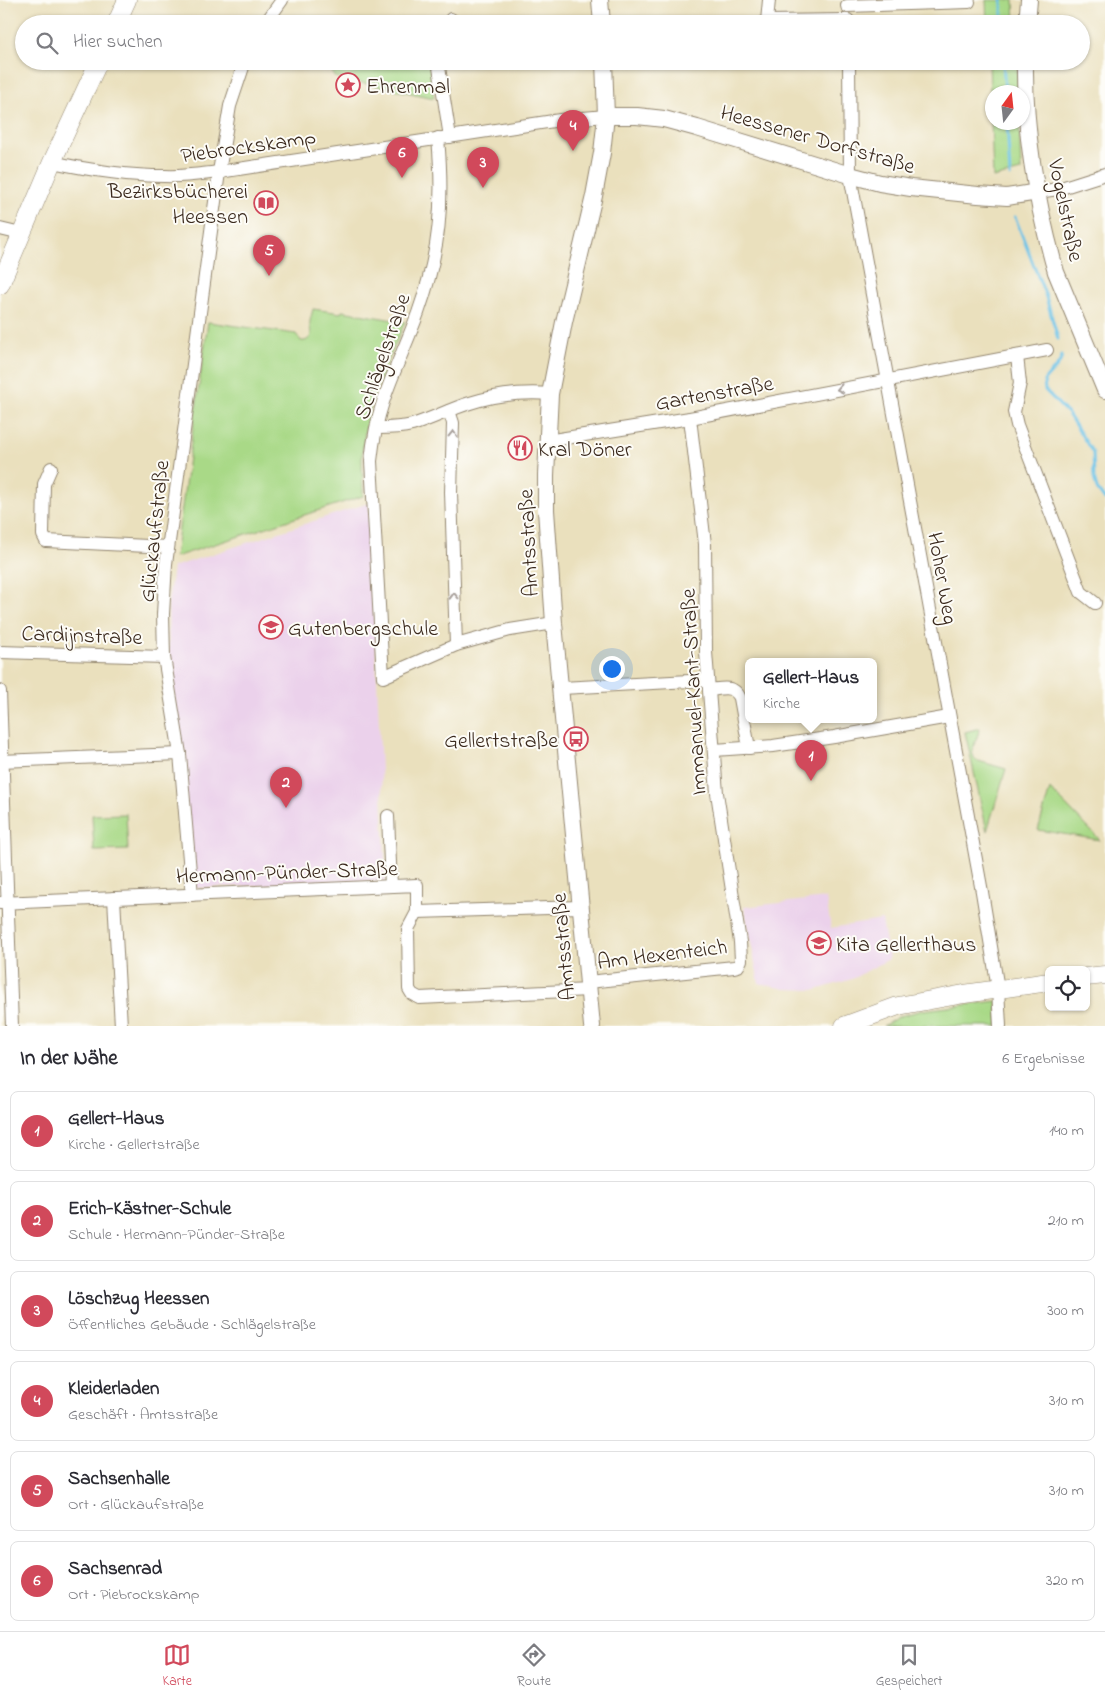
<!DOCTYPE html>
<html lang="de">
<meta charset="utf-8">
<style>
:root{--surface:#fff;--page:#f2f2f3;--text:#2b2b33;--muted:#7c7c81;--line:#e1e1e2;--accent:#d1495b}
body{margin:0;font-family:"Indie Flower",sans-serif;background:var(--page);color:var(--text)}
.controls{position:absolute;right:15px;bottom:15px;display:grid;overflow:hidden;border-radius:8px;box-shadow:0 1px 4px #0004}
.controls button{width:45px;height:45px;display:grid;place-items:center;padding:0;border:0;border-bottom:1px solid var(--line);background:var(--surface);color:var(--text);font:25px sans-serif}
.compass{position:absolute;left:985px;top:85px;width:45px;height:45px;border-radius:50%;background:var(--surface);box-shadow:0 1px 4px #0004;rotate:15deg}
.you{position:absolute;left:611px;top:668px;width:18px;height:18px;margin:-12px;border:4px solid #fff;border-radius:50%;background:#1a73e8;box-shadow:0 0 0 8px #1a73e833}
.badge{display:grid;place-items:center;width:32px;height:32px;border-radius:50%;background:var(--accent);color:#fff;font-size:16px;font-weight:700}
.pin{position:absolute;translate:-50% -41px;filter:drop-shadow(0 1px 2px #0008)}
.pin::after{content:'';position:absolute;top:26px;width:18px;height:15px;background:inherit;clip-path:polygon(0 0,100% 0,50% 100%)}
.popup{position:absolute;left:745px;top:658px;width:132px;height:65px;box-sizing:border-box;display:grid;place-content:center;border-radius:8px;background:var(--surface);filter:drop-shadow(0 1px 4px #0005);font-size:16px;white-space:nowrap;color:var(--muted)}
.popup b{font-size:19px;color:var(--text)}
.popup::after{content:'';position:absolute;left:50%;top:100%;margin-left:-10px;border:10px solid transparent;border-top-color:var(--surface)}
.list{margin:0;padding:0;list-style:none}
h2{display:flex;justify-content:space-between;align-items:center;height:65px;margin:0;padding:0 20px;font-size:21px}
h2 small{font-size:16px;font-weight:400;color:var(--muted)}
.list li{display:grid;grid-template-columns:32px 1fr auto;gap:15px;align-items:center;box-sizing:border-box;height:80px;margin:0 10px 10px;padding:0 10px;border:1px solid var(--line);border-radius:8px}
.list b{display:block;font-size:19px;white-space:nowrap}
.list p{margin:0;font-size:16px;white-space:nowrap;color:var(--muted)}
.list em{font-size:16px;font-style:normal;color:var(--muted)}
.icon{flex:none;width:28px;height:28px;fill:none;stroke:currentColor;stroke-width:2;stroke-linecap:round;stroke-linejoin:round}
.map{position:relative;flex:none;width:1105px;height:1026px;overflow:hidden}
.search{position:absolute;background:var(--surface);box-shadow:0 1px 4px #0004;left:15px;right:15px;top:15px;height:55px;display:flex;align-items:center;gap:12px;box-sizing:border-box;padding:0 18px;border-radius:28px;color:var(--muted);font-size:19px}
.sheet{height:605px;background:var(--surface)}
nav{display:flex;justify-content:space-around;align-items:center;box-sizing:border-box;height:70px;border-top:1px solid var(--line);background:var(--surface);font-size:14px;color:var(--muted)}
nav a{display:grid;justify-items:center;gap:2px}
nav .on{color:var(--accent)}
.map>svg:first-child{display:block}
.built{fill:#ebd1eb}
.green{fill:#a9d987;stroke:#728252}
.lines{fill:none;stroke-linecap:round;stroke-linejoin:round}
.stream{stroke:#6bc3e8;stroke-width:3}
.minor-casing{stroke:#92856e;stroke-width:14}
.tertiary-casing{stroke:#92856e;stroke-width:18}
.secondary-casing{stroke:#92856e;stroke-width:19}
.minor{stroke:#fff;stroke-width:12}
.tertiary{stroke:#fff;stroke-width:16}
.secondary{stroke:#fff;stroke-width:18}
.oneway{stroke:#a79f9a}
.labels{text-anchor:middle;stroke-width:4;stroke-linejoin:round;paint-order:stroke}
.poi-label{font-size:22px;fill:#3b2a1e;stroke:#fdfcf7;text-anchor:start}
.street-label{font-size:22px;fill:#3b2a1e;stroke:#fdfcf7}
</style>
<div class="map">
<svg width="1105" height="1026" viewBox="0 0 1105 1026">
<rect width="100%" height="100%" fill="#fdfcf7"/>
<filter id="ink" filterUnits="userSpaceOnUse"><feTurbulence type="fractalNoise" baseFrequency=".02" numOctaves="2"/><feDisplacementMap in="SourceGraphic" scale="10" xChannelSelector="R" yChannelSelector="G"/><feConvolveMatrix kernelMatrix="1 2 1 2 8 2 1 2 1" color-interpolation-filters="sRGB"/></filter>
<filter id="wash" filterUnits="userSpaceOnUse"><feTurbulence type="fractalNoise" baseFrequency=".0096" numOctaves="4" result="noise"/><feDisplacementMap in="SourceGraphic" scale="20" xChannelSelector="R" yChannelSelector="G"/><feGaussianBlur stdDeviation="1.12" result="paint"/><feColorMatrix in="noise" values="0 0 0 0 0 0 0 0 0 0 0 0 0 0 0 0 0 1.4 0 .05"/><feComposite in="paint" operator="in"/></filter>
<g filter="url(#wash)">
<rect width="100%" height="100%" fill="#eae0bd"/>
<g class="built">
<polygon points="369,503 386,881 196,888 169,657 168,603 173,567"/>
<polygon points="826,898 831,928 882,920 889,959 852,979 816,990 785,989 759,983 744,907"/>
</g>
<g class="green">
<polygon points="986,0 1014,0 1015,24 987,24"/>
<polygon points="329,61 430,61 434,98 334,77"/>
<polygon points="989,61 1017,61 1018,92 992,92 992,122 1019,123 1021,171 993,178"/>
<path d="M313,309L341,313L342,311L405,322C388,362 368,402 363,446C361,462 363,479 363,496L175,557L208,322L296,334L301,341H305C313,337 311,334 310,327C309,321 312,314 313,309Z"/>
<polygon points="980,728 972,752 975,760 1006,769 987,831 965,732"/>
<polygon points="819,753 820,760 796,763 795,756"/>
<polygon points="1050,789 1100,840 1038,830"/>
<polygon points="126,814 128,850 94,851 92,815"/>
<polygon points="997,1001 998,1026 883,1026 900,1016 923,1010"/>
</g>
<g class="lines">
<g class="stream">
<polyline points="1002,0 1002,24"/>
<polyline points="1003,61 1005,92"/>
<polyline points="1007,122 1010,176"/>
<polyline points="1015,217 1046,297 1058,339"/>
<path d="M1062,356C1060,367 1050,372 1044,381L1045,390L1068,414L1093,453L1094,478L1097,489L1105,500"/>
</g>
</g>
</g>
<g filter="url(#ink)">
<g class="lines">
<g class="minor-casing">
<g id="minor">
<polyline points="769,0 767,21 848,20"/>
<polyline points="847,6 969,2"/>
<polyline points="265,24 282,0"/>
<polyline points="450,24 451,19"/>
<polyline points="438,61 450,137"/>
<polyline points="849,61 850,175 982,892 998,989 1000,1026"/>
<path d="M438,138C444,203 440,251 418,313C407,343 393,372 383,402C377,420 373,442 371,461L383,677L456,645L510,630L554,623"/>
<path d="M52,162C89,170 126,176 165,176C183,177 201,174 219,172L560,120L606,116"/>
<polyline points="1038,192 1058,189 1105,174"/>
<polyline points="0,229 21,234"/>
<polyline points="1017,356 1020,383 1014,412 1017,425 1081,592 1095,603"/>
<polyline points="449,411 453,423 451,492 456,645"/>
<path d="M377,428C389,428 400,428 412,425C432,419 450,409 470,403C495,395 524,392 550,394"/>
<polyline points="547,441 690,418 1047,350"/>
<polyline points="51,468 44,484 43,535 46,541 168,547"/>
<polyline points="0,652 164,657"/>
<polyline points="562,688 708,680"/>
<path d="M709,690C721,689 734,684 740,698L749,748"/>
<polyline points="0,691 12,1026"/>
<polyline points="714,750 773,746 834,737 949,717"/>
<polyline points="0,761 180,754"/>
<polyline points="388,816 391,886"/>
<polyline points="192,895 180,754 164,657 163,614 166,564 219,172 230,106 245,61"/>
<polyline points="114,898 121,1026"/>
<polyline points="0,903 417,885 417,912 580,907"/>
<polyline points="417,912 408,929 409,989 412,994 419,998 589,990"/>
<polyline points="588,982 734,967 738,966 741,960 740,942 717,793 706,652 705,544 690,418"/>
</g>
</g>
<g class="tertiary-casing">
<g id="tertiary">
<polyline points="600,0 602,24"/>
<polyline points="1027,24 1029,0"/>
<path d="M1025,61C1024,131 1037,205 1056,272L1105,390"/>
<polyline points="606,116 637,116 664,119 697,128 850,175 880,183 911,188 978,195 1007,197 1038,192"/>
<polyline points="592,1026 554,623 546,510 546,475 550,394 564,322 594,196 602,153 606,116 604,61"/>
</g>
</g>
<g class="secondary-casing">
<g id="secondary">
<polyline points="116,24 127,0"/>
<polyline points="0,285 52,162 99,61"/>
<polyline points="1086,977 1105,975"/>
<polyline points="844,1026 898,1006 964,994 1049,982"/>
</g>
</g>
<use href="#minor" class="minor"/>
<use href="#tertiary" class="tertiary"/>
<use href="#secondary" class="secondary"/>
</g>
<defs><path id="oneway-chevron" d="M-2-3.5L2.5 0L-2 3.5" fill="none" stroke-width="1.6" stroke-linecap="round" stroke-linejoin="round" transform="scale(1.25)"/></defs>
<g class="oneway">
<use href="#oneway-chevron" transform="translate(840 389) rotate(169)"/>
<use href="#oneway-chevron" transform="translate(453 434) rotate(-89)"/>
<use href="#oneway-chevron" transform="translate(454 596) rotate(-92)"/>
</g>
</g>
<defs>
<g id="sight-ring" transform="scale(1.25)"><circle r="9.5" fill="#fdfcf7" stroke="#d1495b" stroke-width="1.5"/><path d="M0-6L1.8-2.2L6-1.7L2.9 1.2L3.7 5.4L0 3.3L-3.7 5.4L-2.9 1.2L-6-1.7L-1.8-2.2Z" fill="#d1495b"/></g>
<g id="library-ring" transform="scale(1.25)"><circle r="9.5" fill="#fdfcf7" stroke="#d1495b" stroke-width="1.5"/><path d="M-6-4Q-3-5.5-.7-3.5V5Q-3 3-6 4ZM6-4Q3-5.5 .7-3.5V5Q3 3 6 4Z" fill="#d1495b"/></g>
<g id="restaurant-ring" transform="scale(1.25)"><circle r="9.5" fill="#fdfcf7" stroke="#d1495b" stroke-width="1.5"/><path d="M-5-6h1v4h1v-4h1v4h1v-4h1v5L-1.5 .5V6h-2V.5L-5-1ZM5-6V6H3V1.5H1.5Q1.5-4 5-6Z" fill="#d1495b"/></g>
<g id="school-ring" transform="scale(1.25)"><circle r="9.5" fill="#fdfcf7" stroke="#d1495b" stroke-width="1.5"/><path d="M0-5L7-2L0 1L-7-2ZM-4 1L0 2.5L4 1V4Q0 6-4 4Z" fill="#d1495b"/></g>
<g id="bus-ring" transform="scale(1.25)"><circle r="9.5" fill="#fdfcf7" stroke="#d1495b" stroke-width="1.5"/><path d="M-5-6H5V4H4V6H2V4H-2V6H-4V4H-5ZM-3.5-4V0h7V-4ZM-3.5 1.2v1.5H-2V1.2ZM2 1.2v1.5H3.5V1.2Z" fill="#d1495b"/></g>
</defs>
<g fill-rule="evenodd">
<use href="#sight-ring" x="348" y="85"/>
<use href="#library-ring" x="266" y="203"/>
<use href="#restaurant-ring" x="520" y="448"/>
<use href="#school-ring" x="271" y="627"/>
<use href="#bus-ring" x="576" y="739"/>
<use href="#school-ring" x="819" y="943"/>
</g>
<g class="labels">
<g class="poi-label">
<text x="366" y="93">Ehrenmal</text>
<text x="248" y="198" text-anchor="end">Bezirksbücherei<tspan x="248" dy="25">Heessen</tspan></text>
<text x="538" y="456">Kral Döner</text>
<text x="288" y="635">Gutenbergschule</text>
<text x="558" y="747" text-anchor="end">Gellertstraße</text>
<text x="836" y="951">Kita Gellerthaus</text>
</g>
<g class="street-label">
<text transform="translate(818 138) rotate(16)" y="8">Heessener Dorfstraße</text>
<text transform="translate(248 145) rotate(-8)" y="8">Piebrockskamp</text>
<text transform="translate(1067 210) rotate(78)" y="8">Vogelstraße</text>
<text transform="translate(381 356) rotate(-71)" y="8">Schlägelstraße</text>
<text transform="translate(714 392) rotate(-10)" y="8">Gartenstraße</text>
<text transform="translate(153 531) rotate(-84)" y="8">Glückaufstraße</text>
<text transform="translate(527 543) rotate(-93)" y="8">Amtsstraße</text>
<text transform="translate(944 578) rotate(80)" y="8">Hoher Weg</text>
<text transform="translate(82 634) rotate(2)" y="8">Cardijnstraße</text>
<text transform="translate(692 692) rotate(-93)" y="8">Immanuel-Kant-Straße</text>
<text transform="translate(287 871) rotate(-2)" y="8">Hermann-Pünder-Straße</text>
<text transform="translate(562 947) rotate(-95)" y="8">Amtsstraße</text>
<text transform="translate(662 953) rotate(-7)" y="8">Am Hexenteich</text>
</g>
</g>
</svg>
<div class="controls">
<button><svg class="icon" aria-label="locate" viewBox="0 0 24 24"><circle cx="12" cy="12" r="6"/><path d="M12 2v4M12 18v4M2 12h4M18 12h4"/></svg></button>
</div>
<svg class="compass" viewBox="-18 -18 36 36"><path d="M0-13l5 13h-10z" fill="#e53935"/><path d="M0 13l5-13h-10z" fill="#7c7c81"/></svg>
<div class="you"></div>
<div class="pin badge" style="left:811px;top:781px">1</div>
<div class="popup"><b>Gellert-Haus</b>Kirche</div>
<div class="pin badge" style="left:286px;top:808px">2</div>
<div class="pin badge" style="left:483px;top:188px">3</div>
<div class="pin badge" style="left:573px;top:151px">4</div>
<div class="pin badge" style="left:269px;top:276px">5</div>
<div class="pin badge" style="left:402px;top:178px">6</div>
<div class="search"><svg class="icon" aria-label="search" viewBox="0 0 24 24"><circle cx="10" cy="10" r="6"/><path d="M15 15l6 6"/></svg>Hier suchen</div>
</div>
<section class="sheet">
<h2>In der Nähe<small>6 Ergebnisse</small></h2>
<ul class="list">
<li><span class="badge">1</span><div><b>Gellert-Haus</b><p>Kirche · Gellertstraße</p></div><em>140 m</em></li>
<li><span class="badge">2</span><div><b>Erich-Kästner-Schule</b><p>Schule · Hermann-Pünder-Straße</p></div><em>210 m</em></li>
<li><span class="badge">3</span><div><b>Löschzug Heessen</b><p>Öffentliches Gebäude · Schlägelstraße</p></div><em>300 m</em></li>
<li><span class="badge">4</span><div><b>Kleiderladen</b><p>Geschäft · Amtsstraße</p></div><em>310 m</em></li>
<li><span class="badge">5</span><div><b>Sachsenhalle</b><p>Ort · Glückaufstraße</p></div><em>310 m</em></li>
<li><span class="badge">6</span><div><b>Sachsenrad</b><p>Ort · Piebrockskamp</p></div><em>320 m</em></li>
</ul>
</section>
<nav>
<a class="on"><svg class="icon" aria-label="map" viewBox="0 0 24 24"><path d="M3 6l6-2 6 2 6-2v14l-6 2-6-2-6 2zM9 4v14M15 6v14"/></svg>Karte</a>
<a><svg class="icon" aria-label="directions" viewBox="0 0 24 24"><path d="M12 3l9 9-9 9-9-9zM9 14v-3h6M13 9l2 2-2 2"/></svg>Route</a>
<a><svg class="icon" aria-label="saved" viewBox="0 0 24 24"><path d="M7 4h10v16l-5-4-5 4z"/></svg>Gespeichert</a>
</nav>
